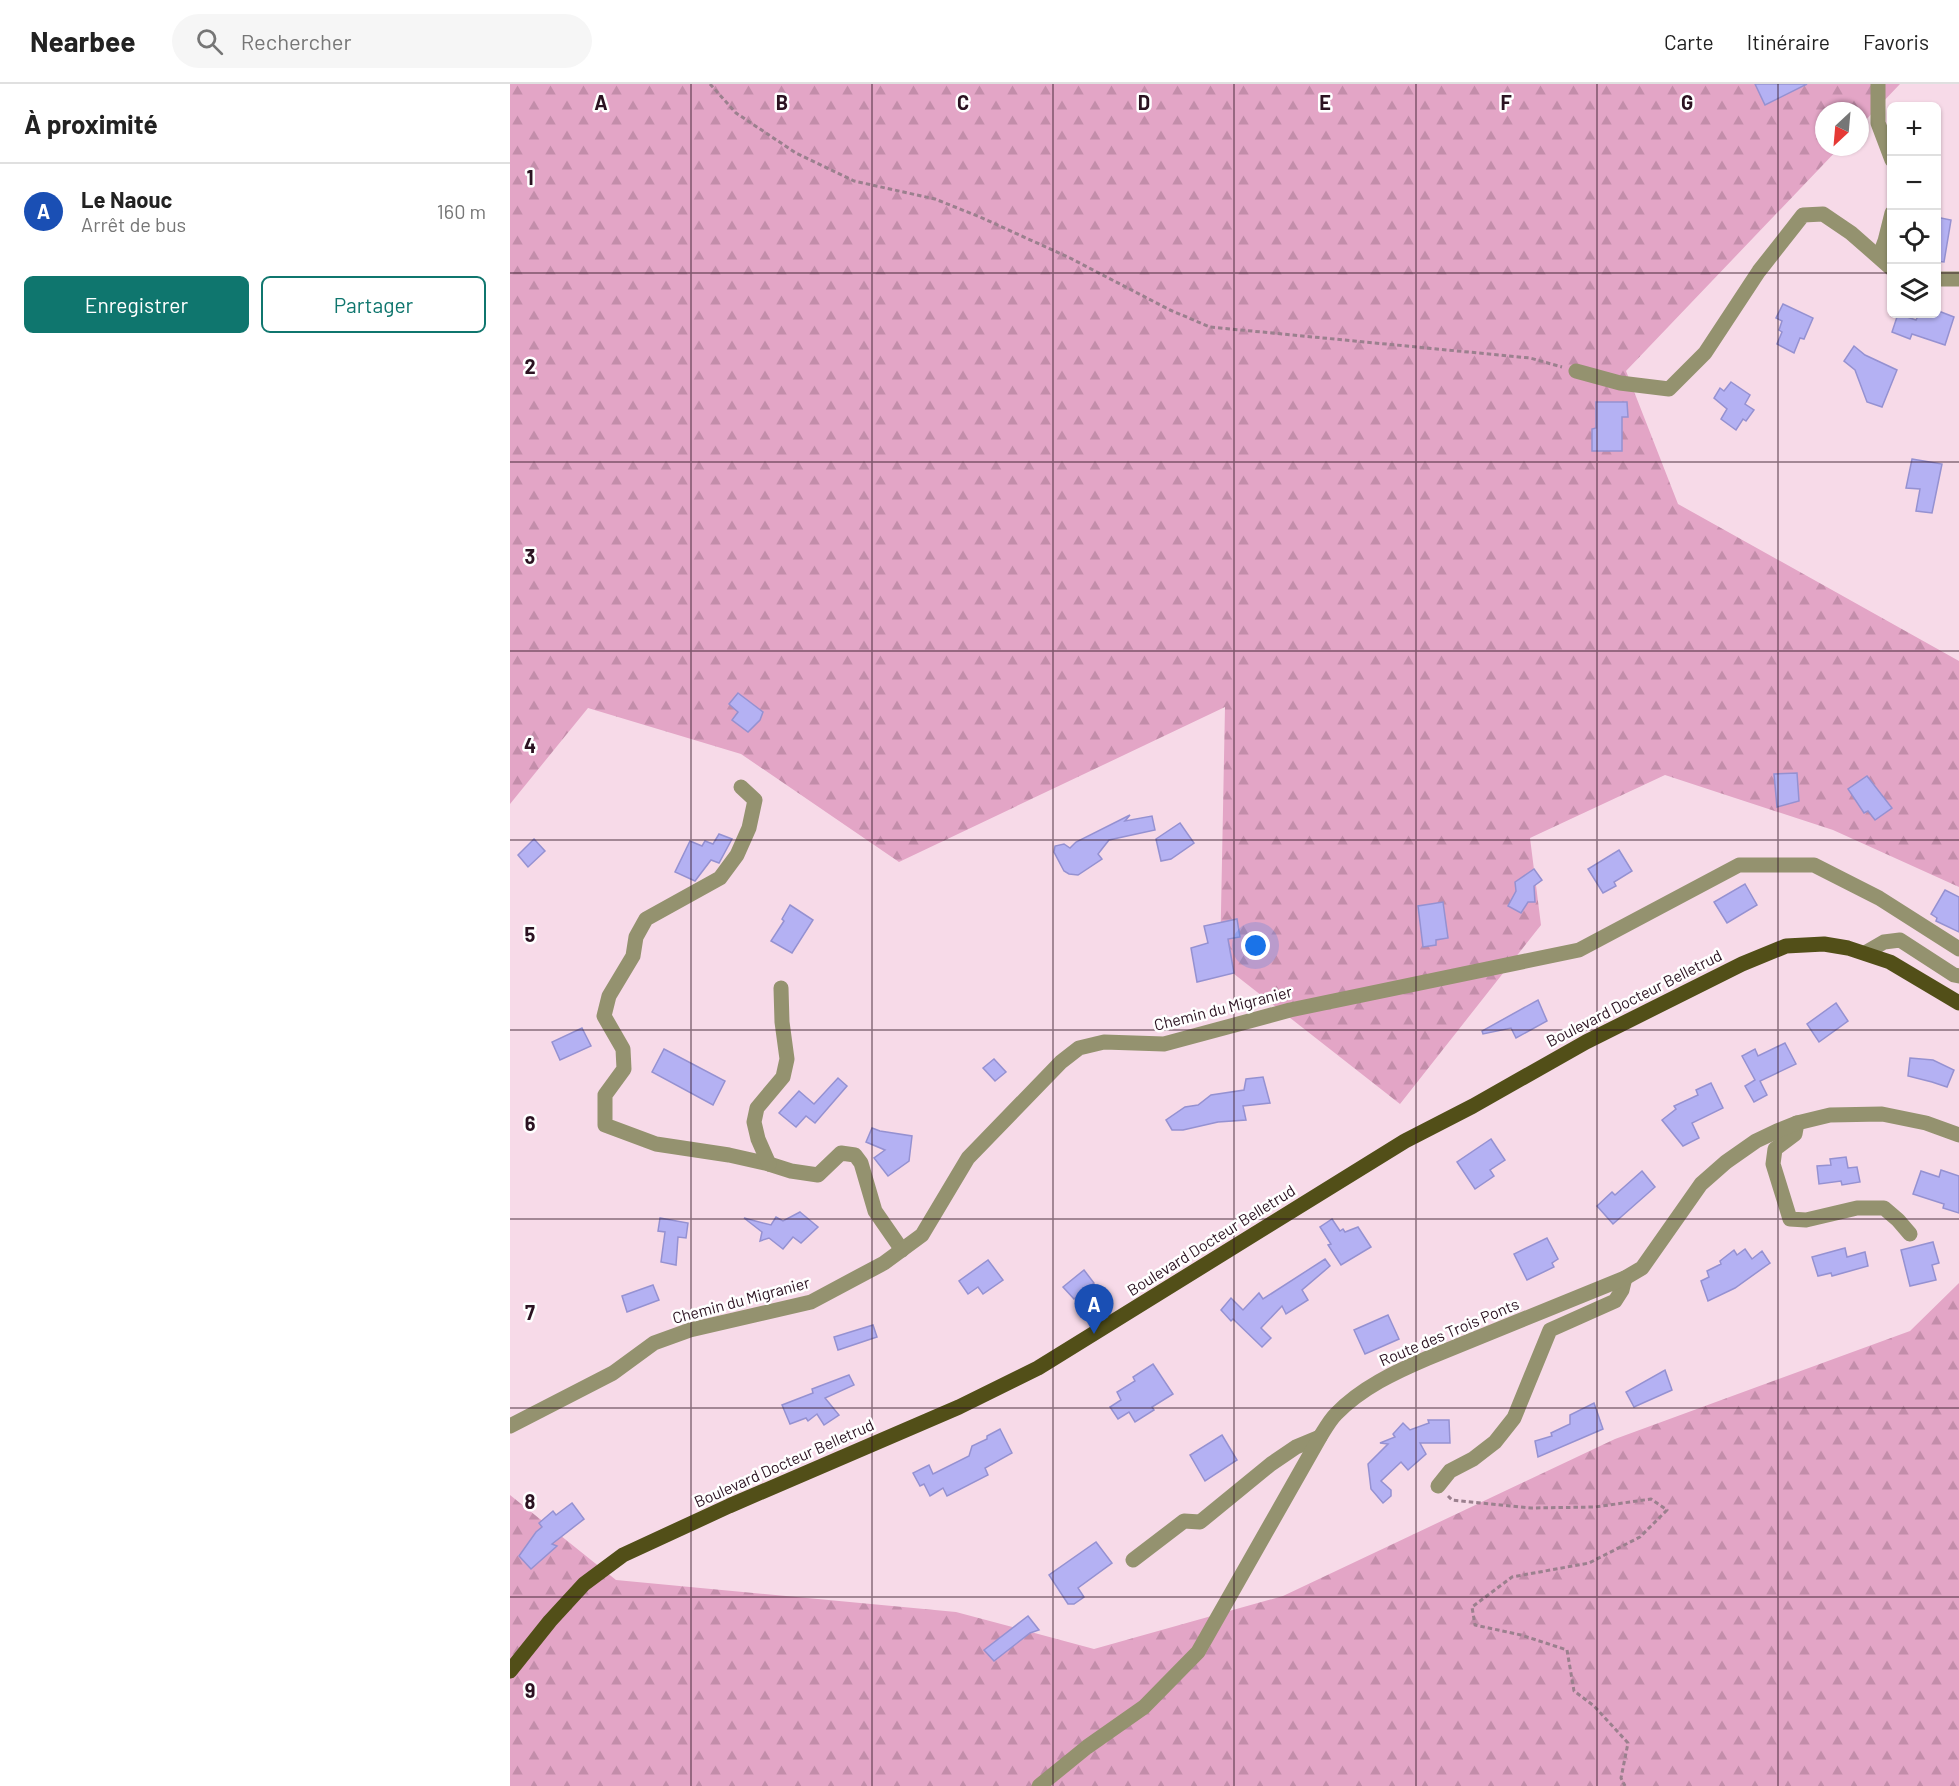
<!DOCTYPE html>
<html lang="fr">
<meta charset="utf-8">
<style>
:root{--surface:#fff;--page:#f6f6f6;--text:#222;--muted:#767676;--line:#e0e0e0;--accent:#0f766e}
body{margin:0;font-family:Barlow,sans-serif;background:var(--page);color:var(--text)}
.controls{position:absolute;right:18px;top:18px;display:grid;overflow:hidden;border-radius:9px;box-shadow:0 2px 4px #0004}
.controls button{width:54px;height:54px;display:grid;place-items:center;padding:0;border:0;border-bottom:2px solid var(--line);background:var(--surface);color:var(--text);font:30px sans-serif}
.compass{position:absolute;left:1305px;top:18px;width:54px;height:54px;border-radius:50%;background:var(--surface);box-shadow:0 2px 4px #0004;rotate:206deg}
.you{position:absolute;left:746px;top:862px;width:21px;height:21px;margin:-15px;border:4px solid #fff;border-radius:50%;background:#1a73e8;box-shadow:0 0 0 9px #1a73e833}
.badge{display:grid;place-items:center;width:39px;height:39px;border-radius:50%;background:var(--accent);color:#fff;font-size:20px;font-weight:700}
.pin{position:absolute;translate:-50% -50px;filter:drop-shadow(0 2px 3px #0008)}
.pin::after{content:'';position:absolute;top:32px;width:21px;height:18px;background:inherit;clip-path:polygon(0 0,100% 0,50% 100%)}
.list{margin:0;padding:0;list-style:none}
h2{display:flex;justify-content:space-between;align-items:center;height:78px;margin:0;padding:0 24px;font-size:26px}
h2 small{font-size:20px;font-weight:400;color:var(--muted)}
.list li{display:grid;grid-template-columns:39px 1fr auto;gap:18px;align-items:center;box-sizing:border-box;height:96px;padding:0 24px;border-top:2px solid var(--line)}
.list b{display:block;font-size:22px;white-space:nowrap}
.list p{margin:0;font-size:20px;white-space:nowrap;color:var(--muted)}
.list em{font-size:20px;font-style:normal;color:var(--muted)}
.actions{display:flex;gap:12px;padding:18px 24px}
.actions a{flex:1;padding:14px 0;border:2px solid var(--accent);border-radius:9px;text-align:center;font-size:21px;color:var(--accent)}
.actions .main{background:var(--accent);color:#fff}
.icon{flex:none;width:33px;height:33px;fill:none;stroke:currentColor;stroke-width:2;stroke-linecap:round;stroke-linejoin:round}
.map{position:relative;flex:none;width:1449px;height:1702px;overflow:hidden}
header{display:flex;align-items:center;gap:36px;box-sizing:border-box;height:84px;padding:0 30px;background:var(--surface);border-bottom:2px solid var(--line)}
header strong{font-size:28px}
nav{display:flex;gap:33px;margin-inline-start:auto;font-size:21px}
.search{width:420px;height:54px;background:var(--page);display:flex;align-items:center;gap:15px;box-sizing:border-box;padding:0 21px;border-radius:33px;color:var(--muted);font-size:22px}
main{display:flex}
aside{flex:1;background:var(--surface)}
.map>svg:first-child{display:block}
.forest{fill:url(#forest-firs)}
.building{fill:#b4b1f3;stroke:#9591d1;stroke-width:1.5}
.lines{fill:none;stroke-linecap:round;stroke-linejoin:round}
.path{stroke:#9b808e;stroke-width:3;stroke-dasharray:4.5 3;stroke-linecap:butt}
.minor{stroke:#94926f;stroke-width:15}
.major{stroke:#524f18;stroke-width:15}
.grid{fill:none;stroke:#2b1221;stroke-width:1.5;stroke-opacity:0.55}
.labels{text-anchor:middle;stroke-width:5;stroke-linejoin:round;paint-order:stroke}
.street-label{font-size:16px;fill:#2b1221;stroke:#fff}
.grid-label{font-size:20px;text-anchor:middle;font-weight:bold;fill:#2b1221;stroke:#fff;stroke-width:5;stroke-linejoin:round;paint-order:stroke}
</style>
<header>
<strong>Nearbee</strong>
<div class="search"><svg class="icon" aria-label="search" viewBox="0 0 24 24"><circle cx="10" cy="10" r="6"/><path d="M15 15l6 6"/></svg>Rechercher</div>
<nav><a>Carte</a><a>Itinéraire</a><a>Favoris</a></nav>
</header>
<main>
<aside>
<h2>À proximité<small></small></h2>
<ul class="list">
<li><span class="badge" style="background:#1a4fb4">A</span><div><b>Le Naouc</b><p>Arrêt de bus</p></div><em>160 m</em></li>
</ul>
<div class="actions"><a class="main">Enregistrer</a><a>Partager</a></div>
</aside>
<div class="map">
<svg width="1449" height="1702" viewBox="0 0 1449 1702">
<defs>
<pattern id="forest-firs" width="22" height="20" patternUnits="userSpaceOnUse" patternTransform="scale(1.5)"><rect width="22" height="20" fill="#e3a5c6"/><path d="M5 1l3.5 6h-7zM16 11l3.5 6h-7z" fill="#c38daa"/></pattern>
</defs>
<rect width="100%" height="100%" fill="#f7dae8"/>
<g class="forest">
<polygon points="0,0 1390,0 1350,42 1350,27 1314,27 1314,63 1330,63 1116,287 1168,420 1449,577 1449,803 1323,746 1155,691 1020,754 1031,841 890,1020 710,879 715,623 389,778 231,670 78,624 0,720"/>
<polygon points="1449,1199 1449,1702 0,1702 0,1411 106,1496 446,1528 584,1565 773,1512 1105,1355 1400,1247"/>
</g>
<g class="building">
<polygon points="1245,0 1297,0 1255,21"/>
<polygon points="1426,133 1441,136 1434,178 1426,177"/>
<polygon points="1273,220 1303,234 1294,255 1290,254 1284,269 1267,260 1272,248 1269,246 1272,237 1266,234"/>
<polygon points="1426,226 1444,233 1435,261 1402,250 1400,255 1382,248 1388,230 1406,236 1409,230 1426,230"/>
<polygon points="1344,262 1355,271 1387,286 1372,323 1357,318 1345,286 1334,277"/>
<polygon points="1221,298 1240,311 1235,320 1244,326 1236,337 1233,335 1226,346 1211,335 1217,325 1204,314 1210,304 1214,307"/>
<polygon points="1086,318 1117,318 1118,333 1112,333 1112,367 1082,367 1082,345 1086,344"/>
<polygon points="1402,375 1432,380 1422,429 1406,427 1410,405 1396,404"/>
<polygon points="228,609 253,628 250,636 238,648 222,636 228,628 219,620"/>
<polygon points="1287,689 1289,717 1267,723 1264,690"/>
<polygon points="1357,692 1382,724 1365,736 1358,727 1354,729 1338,705"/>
<polygon points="620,731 615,737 642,732 645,746 599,756 588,770 592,775 568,791 559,790 554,787 544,768 545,762 554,760 560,764 566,758"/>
<polygon points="670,739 684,759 661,775 651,777 646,755"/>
<polygon points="209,750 222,755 209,779 201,776 185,797 165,788 180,757 192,762 195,757 203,760"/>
<polygon points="24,755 35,767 18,783 8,771"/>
<polygon points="1109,766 1122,787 1104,798 1106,802 1093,809 1078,785"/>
<polygon points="1024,785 1032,796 1024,802 1025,818 1018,818 1011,829 998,822 1006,807 1005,798"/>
<polygon points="1235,800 1247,821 1217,839 1204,818"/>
<polygon points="1435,806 1449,813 1449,848 1426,837 1427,834 1421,830"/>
<polygon points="933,818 938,854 926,856 926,861 913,863 908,822"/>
<polygon points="280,821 303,836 282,869 261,857 274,837 272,835"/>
<polygon points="727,835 730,853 718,855 724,889 687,898 681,864 698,859 694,842"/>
<polygon points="1028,916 1037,937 1006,954 1001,944 973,950 972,947"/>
<polygon points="1326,919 1338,937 1309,958 1297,940"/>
<polygon points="72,944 81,962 50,976 42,958"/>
<polygon points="1275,959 1286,980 1250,997 1257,1011 1244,1018 1235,1002 1245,996 1232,972 1245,965 1248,972"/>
<polygon points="154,965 215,997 203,1021 142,988"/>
<polygon points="1400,974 1423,976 1444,986 1437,1003 1422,998 1398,992"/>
<polygon points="484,975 496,988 485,997 473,984"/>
<polygon points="753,993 760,1019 733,1022 736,1036 708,1038 673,1046 662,1046 656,1036 675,1023 688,1021 701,1011 734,1006 736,995"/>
<polygon points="328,994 337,1002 305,1039 296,1032 286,1043 269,1029 289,1007 304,1020"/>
<polygon points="1201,999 1213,1024 1182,1039 1189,1054 1173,1062 1152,1036 1166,1025 1164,1022 1188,1011 1186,1006"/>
<polygon points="362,1044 370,1047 402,1052 399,1077 378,1092 364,1074 375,1066 356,1058"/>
<polygon points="981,1055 995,1076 980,1086 984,1092 965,1105 947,1078"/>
<polygon points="1336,1073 1338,1084 1347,1083 1350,1098 1332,1101 1331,1097 1309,1100 1307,1082 1321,1081 1320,1075"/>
<polygon points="1431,1086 1449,1092 1449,1129 1433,1124 1434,1120 1403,1110 1411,1087 1429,1093"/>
<polygon points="1132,1087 1145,1103 1103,1140 1087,1122 1102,1108 1105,1111"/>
<polygon points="290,1128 308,1143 291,1159 283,1153 273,1165 259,1154 250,1157 252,1148 234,1134 261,1141 266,1133 273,1137"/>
<polygon points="150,1134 178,1139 176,1154 168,1153 166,1181 151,1178 155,1148 148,1147"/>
<polygon points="822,1135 830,1147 833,1145 835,1148 848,1143 861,1163 831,1181 818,1161 821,1160 810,1143"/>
<polygon points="1037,1154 1048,1175 1042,1179 1044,1183 1017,1196 1004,1170"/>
<polygon points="1423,1158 1429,1179 1422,1181 1426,1196 1400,1202 1391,1166"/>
<polygon points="1335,1164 1337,1173 1355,1168 1358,1182 1322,1192 1321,1189 1308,1192 1302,1173"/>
<polygon points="1235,1165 1242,1175 1252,1167 1260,1179 1225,1204 1198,1217 1191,1197 1199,1193 1197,1187 1211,1180 1210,1177 1224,1166 1227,1171"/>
<polygon points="815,1175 820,1182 792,1206 798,1216 776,1230 772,1222 751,1244 761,1254 752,1263 723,1235 721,1237 711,1226 721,1214 733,1226 749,1209 753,1215"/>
<polygon points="478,1176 493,1196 473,1210 468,1203 458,1210 449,1197"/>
<polygon points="574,1186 584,1199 564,1215 553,1203"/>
<polygon points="143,1201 149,1216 117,1228 112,1212"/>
<polygon points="878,1231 889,1255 855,1270 844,1246"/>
<polygon points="363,1241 367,1253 328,1266 324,1253"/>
<polygon points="643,1280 663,1310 642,1323 644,1326 625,1338 619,1328 608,1335 600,1323 611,1316 607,1308 625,1297 623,1293"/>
<polygon points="1155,1286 1162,1306 1124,1323 1116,1308"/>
<polygon points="339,1291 344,1301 315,1314 329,1331 314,1341 307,1330 298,1337 296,1334 280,1340 272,1321 303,1309 302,1305"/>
<polygon points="1084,1319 1093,1345 1028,1373 1025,1357 1042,1352 1041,1349 1060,1340 1060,1331"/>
<polygon points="918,1336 939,1336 940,1359 910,1359 916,1370 898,1386 891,1378 871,1397 881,1406 881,1412 873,1419 861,1405 858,1380 878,1360 870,1359 885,1353 883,1350 893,1339 900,1346 919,1339"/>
<polygon points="490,1345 502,1369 475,1384 478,1391 437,1412 433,1404 420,1412 414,1400 410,1402 403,1389 419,1381 423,1390 459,1372 462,1362 477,1355 477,1352"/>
<polygon points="712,1351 727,1376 695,1397 680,1371"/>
<polygon points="62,1419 74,1435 42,1460 47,1462 21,1485 9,1472 26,1448 32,1443 29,1439 43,1427 46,1431"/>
<polygon points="586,1458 602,1479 568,1504 574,1513 564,1520 558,1520 539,1491"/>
<polygon points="518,1532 529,1546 520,1549 484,1577 474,1566"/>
</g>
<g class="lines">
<g class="path">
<polyline points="200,0 226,29 286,69 344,97 425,115 470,133 560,174 660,226 700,243 1020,274 1052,283"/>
<polyline points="938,1412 942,1416 1021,1424 1085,1423 1141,1415 1157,1426 1130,1453 1079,1479 1002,1493 962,1523 965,1541 1011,1551 1057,1566 1064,1607 1084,1622 1118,1659 1111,1694 1115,1702"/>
</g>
<g class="minor">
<polyline points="1368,0 1368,39 1382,76"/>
<polyline points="1369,173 1375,157 1382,129"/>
<polyline points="1426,195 1449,195"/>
<polyline points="1066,287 1110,299 1159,305 1195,269 1249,187 1293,131 1313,130 1341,149 1382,185"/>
<polyline points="231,703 245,716 239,744 227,771 210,794 136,835 126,853 123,872 99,912 94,932 113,965 114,985 95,1011 95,1041 146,1060 219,1071 259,1080 281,1087 308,1091 331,1069 345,1071 351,1079 365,1127 392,1166"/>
<polyline points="1355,869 1374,858 1390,856 1444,891 1449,892"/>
<polyline points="1287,1039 1285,1050 1265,1065 1263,1080 1280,1135 1296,1136 1347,1124 1374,1124 1388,1136 1400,1150"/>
<polyline points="259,1080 248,1055 244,1038 247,1024 273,993 277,975 272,938 271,904"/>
<polyline points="0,1342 103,1289 144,1259 180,1246 301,1218 374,1179 412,1151 458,1074 551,978 569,964 594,958 654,960 780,926 1069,866 1229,781 1304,781 1369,814 1449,865"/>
<polyline points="928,1402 940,1387 963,1375 985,1358 1004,1334 1040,1246 1105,1217 1112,1206 1115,1194"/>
<polyline points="623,1476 674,1437 690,1438 761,1380 786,1363 810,1353"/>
<path d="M529,1702L577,1663L634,1623L688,1568L810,1353C815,1345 820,1336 826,1330C851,1304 885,1288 918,1274L1115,1194L1132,1184L1191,1100L1216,1078L1246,1057L1267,1047L1287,1039L1320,1031L1372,1030L1416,1039L1449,1051"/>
</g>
<polyline class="major" points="0,1587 40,1537 74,1500 113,1471 219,1422 449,1323 528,1284 895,1057 963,1022 1076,958 1232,880 1276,862 1314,860 1338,864 1380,878 1449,919"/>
</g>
<path class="grid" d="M181,0V1702M362,0V1702M543,0V1702M724,0V1702M906,0V1702M1087,0V1702M1268,0V1702M0,189H1382M1426,189H1449M0,378H1449M0,567H1449M0,756H1449M0,946H1449M0,1135H1449M0,1324H1449M0,1513H1449"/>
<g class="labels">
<g class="street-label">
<text transform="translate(1124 914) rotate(-27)" y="6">Boulevard Docteur Belletrud</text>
<text transform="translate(713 924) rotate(-14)" y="6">Chemin du Migranier</text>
<text transform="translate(701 1156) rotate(-32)" y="6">Boulevard Docteur Belletrud</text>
<text transform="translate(231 1216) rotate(-15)" y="6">Chemin du Migranier</text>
<text transform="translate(939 1248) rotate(-23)" y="6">Route des Trois Ponts</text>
<text transform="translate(274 1379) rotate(-24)" y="6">Boulevard Docteur Belletrud</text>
</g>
</g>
<g class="grid-label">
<text x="91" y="26">A</text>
<text x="272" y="26">B</text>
<text x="453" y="26">C</text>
<text x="634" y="26">D</text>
<text x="815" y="26">E</text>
<text x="996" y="26">F</text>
<text x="1177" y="26">G</text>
<text x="20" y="101">1</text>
<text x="20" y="290">2</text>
<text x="20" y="480">3</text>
<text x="20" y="669">4</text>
<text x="20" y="858">5</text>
<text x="20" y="1047">6</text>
<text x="20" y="1236">7</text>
<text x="20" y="1425">8</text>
<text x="20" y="1614">9</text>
</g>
</svg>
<div class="controls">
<button>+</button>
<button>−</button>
<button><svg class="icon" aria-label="locate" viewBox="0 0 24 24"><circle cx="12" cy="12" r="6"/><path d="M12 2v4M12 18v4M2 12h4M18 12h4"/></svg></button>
<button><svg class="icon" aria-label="layers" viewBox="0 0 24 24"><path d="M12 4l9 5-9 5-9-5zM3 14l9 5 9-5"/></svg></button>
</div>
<svg class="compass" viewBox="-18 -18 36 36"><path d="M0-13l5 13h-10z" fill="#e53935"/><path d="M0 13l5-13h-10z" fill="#767676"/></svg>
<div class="you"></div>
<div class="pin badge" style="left:584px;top:1250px;background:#1a4fb4">A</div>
</div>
</main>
